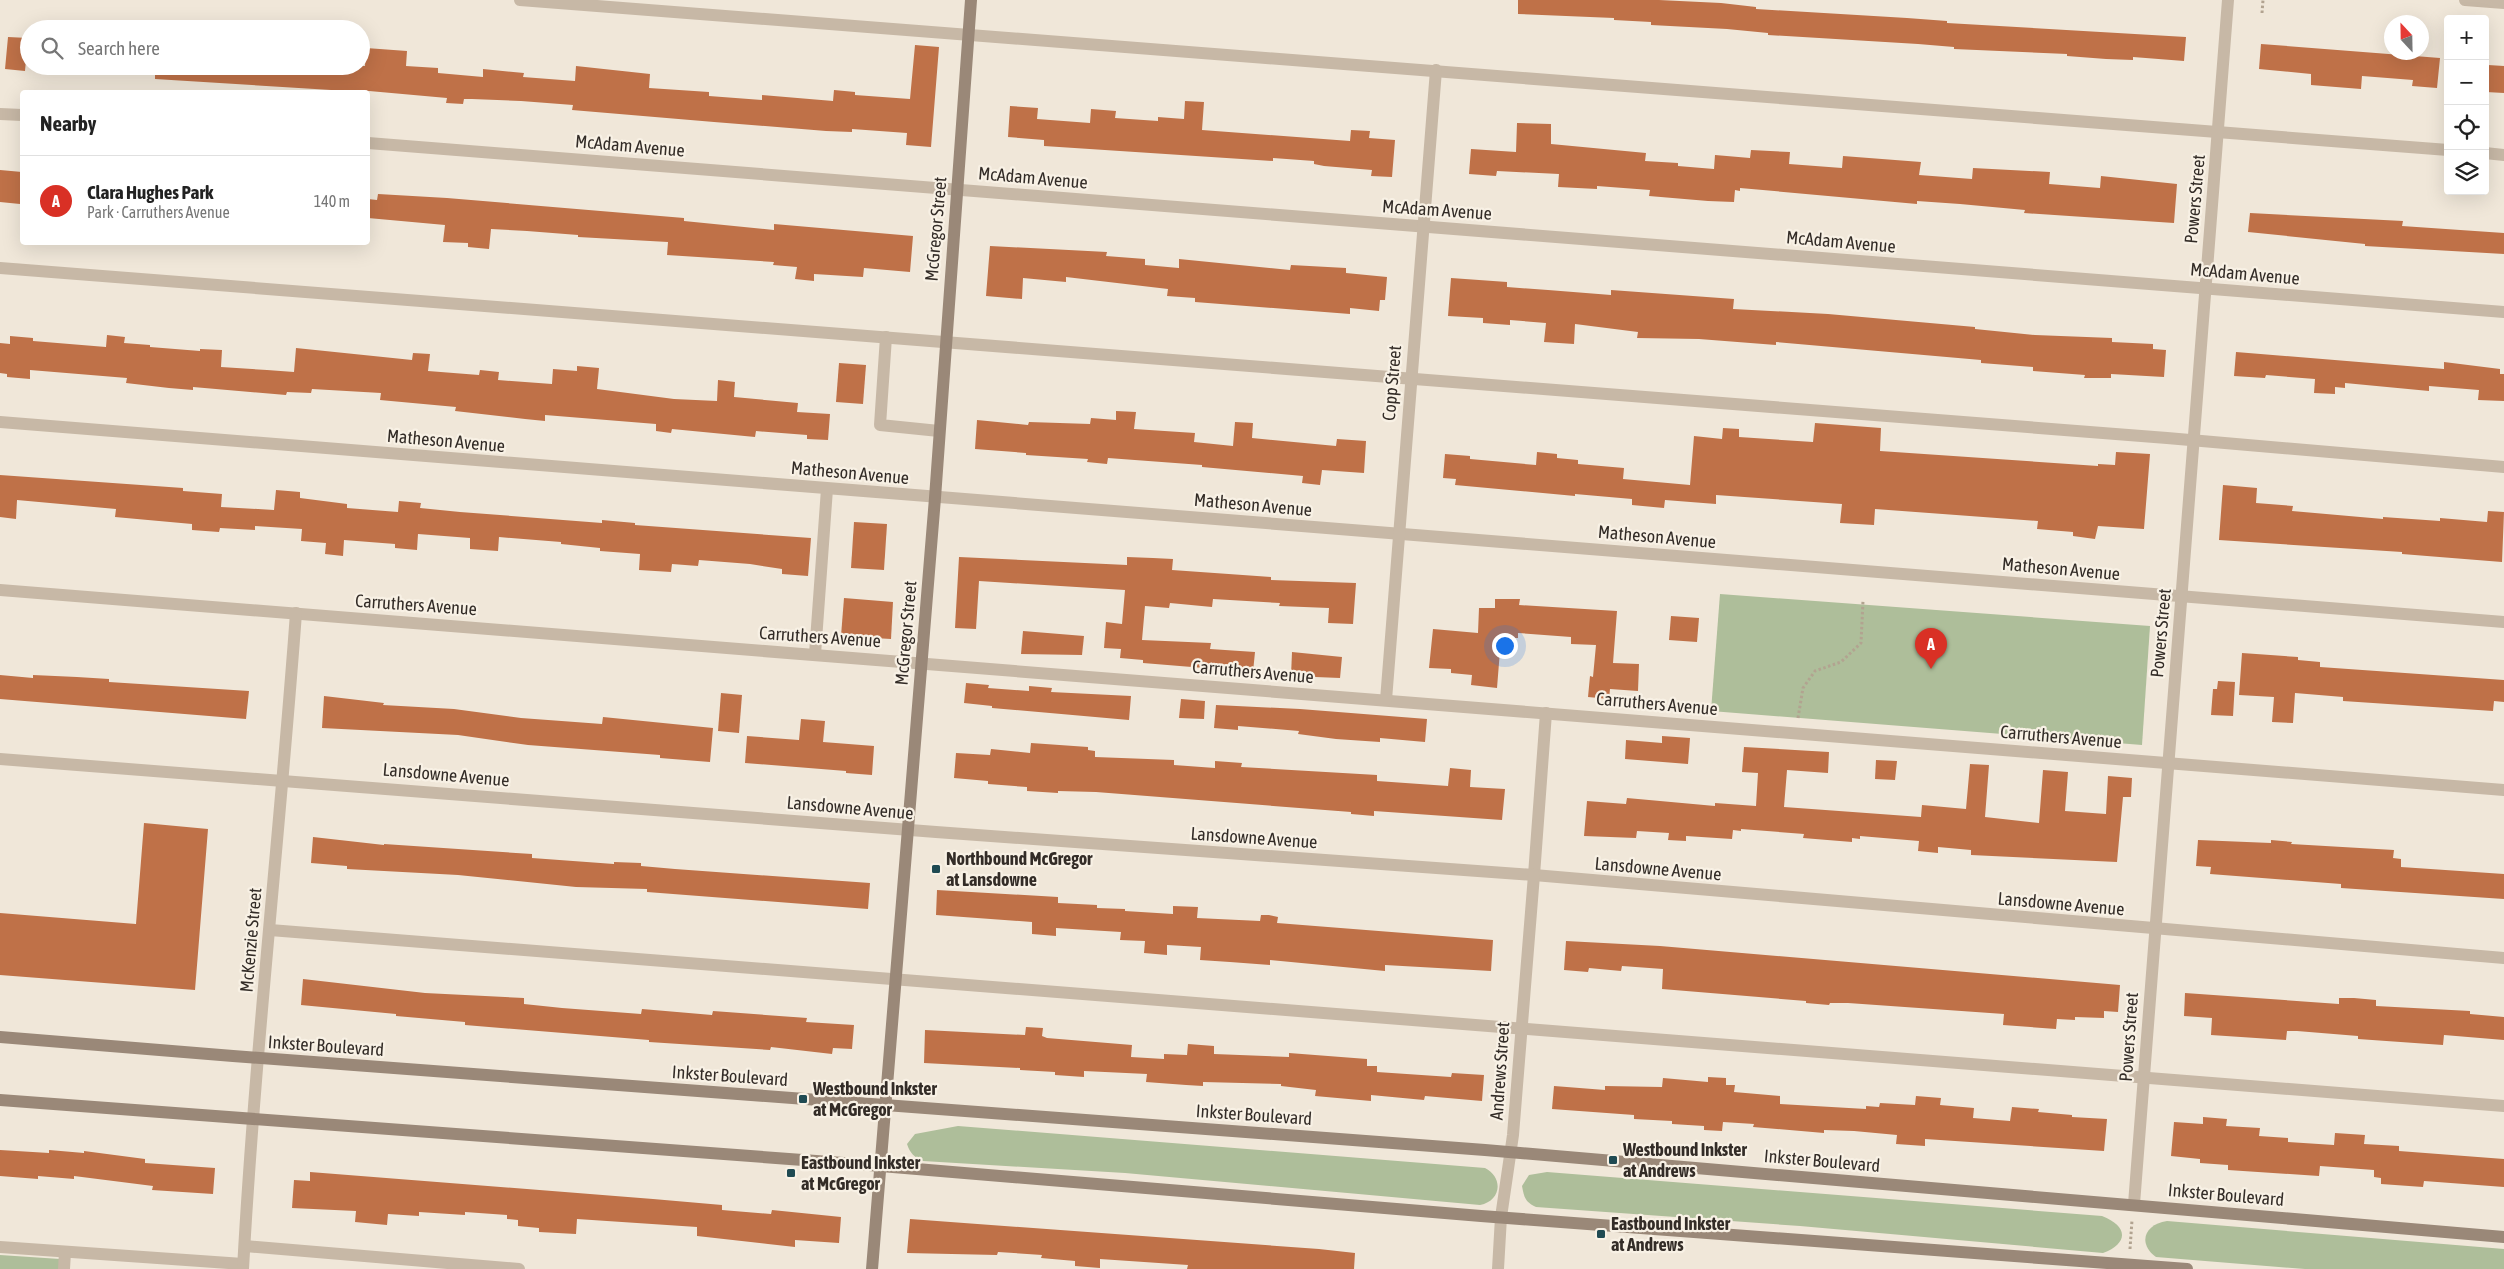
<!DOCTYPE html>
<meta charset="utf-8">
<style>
:root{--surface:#fff;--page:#f6f6f6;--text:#222;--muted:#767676;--line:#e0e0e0;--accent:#d93025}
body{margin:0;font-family:"Asap Condensed",sans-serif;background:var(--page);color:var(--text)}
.controls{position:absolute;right:15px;top:15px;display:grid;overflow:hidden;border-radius:5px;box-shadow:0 5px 20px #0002}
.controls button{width:45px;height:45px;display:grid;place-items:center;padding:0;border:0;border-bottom:1px solid var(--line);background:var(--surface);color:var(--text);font:25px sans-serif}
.compass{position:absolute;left:2384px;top:15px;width:45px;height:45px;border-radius:50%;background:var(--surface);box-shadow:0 5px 20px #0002;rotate:338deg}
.you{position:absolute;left:1504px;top:645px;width:18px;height:18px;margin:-12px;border:4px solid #fff;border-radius:50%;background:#1a73e8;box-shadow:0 0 0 8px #1a73e833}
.badge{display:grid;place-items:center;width:32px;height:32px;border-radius:50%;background:var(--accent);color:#fff;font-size:16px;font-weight:700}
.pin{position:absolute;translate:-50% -41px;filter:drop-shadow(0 1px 2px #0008)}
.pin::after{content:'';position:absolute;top:26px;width:18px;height:15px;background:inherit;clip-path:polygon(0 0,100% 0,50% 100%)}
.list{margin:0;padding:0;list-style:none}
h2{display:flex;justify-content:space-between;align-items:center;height:65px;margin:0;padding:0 20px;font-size:21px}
h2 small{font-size:16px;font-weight:400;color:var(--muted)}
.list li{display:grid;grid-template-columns:32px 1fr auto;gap:15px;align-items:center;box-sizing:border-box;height:90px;padding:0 20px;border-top:1px solid var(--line)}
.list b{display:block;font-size:19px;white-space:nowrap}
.list p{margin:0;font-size:16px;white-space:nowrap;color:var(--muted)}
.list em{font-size:16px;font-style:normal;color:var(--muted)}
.icon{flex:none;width:28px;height:28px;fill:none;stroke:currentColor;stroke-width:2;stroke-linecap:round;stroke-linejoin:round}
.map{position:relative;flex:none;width:2504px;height:1269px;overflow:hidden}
.search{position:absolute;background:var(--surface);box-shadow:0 5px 20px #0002;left:20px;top:20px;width:350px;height:55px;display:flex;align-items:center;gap:12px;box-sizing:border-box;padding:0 18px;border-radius:28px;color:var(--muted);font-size:19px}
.panel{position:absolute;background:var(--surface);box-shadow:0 5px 20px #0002;left:20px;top:90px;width:350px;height:155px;border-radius:5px}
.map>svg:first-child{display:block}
.green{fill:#aebe9a}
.building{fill:#bf7148}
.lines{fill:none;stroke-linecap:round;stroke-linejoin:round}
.path{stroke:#b2a390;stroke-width:3;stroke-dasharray:2.5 2.5;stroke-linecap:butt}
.service{stroke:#c7b8a6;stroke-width:12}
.minor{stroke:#c7b8a6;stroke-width:12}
.secondary{stroke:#9a8878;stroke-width:12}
.poi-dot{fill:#1f4a52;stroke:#f8f1e5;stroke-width:2}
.labels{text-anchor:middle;stroke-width:4.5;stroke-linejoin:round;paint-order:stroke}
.street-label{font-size:18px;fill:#332c27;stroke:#f8f1e5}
.poi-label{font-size:18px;font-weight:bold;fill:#332c27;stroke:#f8f1e5;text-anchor:start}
</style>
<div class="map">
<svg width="2504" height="1269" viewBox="0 0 2504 1269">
<rect width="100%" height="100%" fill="#f0e7d9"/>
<g class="green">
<polygon points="1720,594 2150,626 2142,745 1711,711"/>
<path d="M958,1126L1485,1168C1504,1178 1501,1201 1480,1205L1125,1173L923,1161C914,1157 910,1153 907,1144L915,1134Z"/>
<path d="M1547,1172L2102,1216C2128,1226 2129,1243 2103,1253L1800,1226L1536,1207C1525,1202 1524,1197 1522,1186L1529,1175Z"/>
<path d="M2167,1221L2504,1249V1269H2305L2156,1257C2137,1243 2145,1224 2167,1221Z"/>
<polygon points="0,1255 60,1259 59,1269 0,1269"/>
</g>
<g class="building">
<polygon points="1518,0 1659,0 1721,3 1756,7 1756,9 1907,18 1947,21 1947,23 2186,37 2184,61 2133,57 2133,60 2106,59 2067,56 2067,54 1954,49 1954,47 1918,44 1768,35 1768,33 1727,29 1651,25 1651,22 1614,20 1614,18 1518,14"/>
<polygon points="8,37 28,38 25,71 5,69"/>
<polygon points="2261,44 2440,58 2437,88 2412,86 2413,80 2362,76 2361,89 2311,85 2311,74 2259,69"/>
<polygon points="915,45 939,47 931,147 906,145 907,133 852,129 852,132 826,131 714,122 572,110 573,105 521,101 472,99 464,99 463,104 446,103 447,98 358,90 355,92 331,92 331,90 155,79 155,66 365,66 366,48 407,51 406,66 438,68 438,73 483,77 483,69 524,73 523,77 575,81 576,66 650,74 649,88 709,92 709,96 762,100 762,95 833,101 834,90 855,92 855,95 910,99"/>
<polygon points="2488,65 2504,66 2504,93 2486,92"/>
<polygon points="1185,101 1204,102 1202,130 1350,141 1351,130 1370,131 1369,138 1395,140 1392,177 1371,176 1372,170 1324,166 1314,164 1314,161 1273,158 1273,161 1044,146 1044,140 1008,137 1010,106 1038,108 1037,119 1090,123 1091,109 1116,111 1115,118 1158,121 1158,117 1184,119"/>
<polygon points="1517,123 1551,124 1551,144 1646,153 1645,161 1678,163 1678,166 1714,169 1715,155 1750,158 1751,150 1790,152 1789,164 1842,168 1843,156 1921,162 1919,175 1972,179 1973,168 2050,172 2049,184 2100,188 2101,176 2177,184 2174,223 2024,213 2025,210 1960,204 1917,201 1917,204 1740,188 1740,191 1735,190 1734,202 1708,201 1649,196 1650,190 1597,186 1597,189 1558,187 1559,174 1497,171 1496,176 1469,174 1471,149 1516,152"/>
<polygon points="0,170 22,172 20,204 0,202"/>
<polygon points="378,194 447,198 684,218 684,221 774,230 774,224 913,236 910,272 864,268 863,277 814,274 814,281 795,279 797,267 773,265 774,262 667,255 668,242 578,237 578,235 527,231 491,229 489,249 468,247 468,243 443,242 445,225 368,218 368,199 377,200"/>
<polygon points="2250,213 2403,221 2402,226 2504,233 2504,254 2365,246 2365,244 2248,232"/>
<polygon points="990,246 1107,252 1106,256 1145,259 1145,265 1179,268 1179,259 1290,270 1291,265 1346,268 1346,273 1387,277 1385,300 1380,300 1379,311 1350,308 1350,314 1195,302 1195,298 1167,296 1168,289 1066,277 1066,282 1023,278 1022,299 986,296"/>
<polygon points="1451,278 1507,282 1507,287 1548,290 1611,295 1611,290 1734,299 1733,309 1828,314 1975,327 1975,329 2035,335 2112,338 2112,342 2153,344 2153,349 2166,350 2164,377 2111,374 2111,378 2084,378 2085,375 2033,371 2033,367 1981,363 1981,360 1776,342 1776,345 1699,339 1637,338 1638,332 1575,324 1574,344 1544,342 1546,323 1510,320 1510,325 1483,323 1483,318 1448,316"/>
<polygon points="107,335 125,337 124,343 150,345 150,347 200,351 200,349 222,350 221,367 267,370 294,372 296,348 412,360 413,353 430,354 428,371 479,375 480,370 499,372 498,380 552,384 553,369 577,371 577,366 599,368 597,389 674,399 717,401 718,380 735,382 734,397 798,403 797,412 830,414 828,440 807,439 807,435 756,431 755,437 672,429 671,433 656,431 656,424 545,415 545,421 525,419 455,411 456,407 380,400 381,393 312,389 311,393 287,392 286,395 193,387 193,390 169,388 126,383 127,378 30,370 30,379 7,377 7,374 0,373 0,343 10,344 10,336 33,338 33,341 106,347"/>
<polygon points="2236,352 2444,369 2444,362 2500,369 2500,374 2504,374 2504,401 2478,400 2479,390 2429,386 2429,391 2345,383 2345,388 2335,387 2335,394 2314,393 2315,379 2266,375 2265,378 2234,376"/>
<polygon points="839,363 866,365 863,404 836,402"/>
<polygon points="1116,411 1136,412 1134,429 1195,433 1194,442 1233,446 1235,422 1253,423 1252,438 1336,446 1337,439 1366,441 1364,473 1322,470 1320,485 1302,483 1303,476 1202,467 1202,465 1108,458 1107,464 1087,462 1088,459 1026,455 1026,453 975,449 977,420 1028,425 1029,422 1090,424 1091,418 1116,420"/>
<polygon points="1815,423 1881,428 1880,451 2098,466 2098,464 2115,465 2116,452 2150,454 2144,529 2098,526 2095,539 2073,536 2073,532 2037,529 2038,521 1875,509 1874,525 1840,523 1842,504 1716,495 1716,504 1665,500 1664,508 1632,505 1632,499 1575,494 1575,496 1455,485 1456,479 1443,478 1445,454 1470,456 1470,459 1536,465 1537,452 1557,454 1557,458 1578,460 1578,464 1624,468 1623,479 1690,485 1694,436 1722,439 1723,428 1739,429 1739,437 1813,442"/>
<polygon points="0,475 183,488 183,491 222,494 221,507 274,510 276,490 300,492 300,498 347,504 347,508 398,512 399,501 421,503 420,508 460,512 602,523 602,520 635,523 635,525 811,538 808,576 782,574 782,569 750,564 699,560 698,566 672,564 671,572 639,570 640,554 600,551 600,548 561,544 561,542 499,537 498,551 470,549 470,538 418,534 417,550 395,548 395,544 344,540 343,556 325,554 326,543 301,541 302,529 255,526 255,530 220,528 219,532 192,530 192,524 115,517 116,509 17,500 16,519 0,517"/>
<polygon points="2223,485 2257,488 2256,503 2293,506 2292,511 2383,519 2383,517 2440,521 2440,518 2487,522 2488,511 2504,512 2502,562 2402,554 2402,552 2219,540"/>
<polygon points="854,522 887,524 884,570 851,568"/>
<polygon points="959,557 1127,565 1127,557 1153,558 1173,559 1172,570 1271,577 1271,580 1356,583 1353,624 1328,623 1329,608 1279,606 1280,603 1213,599 1212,607 1170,603 1169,608 1145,606 1142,640 1211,643 1210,649 1255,652 1253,672 1143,663 1143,660 1120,658 1121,649 1104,648 1106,622 1122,624 1125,590 979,581 976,629 955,628"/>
<polygon points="844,598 893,602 891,639 841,636"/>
<polygon points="1495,599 1520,599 1519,605 1617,611 1613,663 1639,664 1638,691 1610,689 1609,699 1588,697 1590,676 1593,677 1596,645 1571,644 1571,637 1518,633 1518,638 1501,638 1497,688 1471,685 1472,675 1451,673 1451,669 1429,668 1433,629 1478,633 1479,608 1495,608"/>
<polygon points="1671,616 1699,618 1697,642 1669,640"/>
<polygon points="1023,631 1084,636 1082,655 1021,654"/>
<polygon points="1292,652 1342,657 1340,678 1291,676"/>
<polygon points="2242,653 2298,657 2298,660 2320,662 2320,667 2504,680 2504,702 2494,701 2493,711 2343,701 2343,697 2295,693 2293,723 2272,722 2274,697 2239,695"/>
<polygon points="0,675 33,678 33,675 77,677 109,679 109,682 249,691 246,719 0,699"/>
<polygon points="2218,681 2235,682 2233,716 2211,715 2213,689 2217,689"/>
<polygon points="966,683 989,685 988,688 1029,691 1029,686 1052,688 1051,692 1131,696 1129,720 992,708 992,706 964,703"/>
<polygon points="721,693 742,695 739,733 718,731"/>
<polygon points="324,696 384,703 383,705 454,709 521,718 602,724 603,717 713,728 710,762 660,758 660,755 528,745 458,735 322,728"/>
<polygon points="1181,699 1205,701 1204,719 1179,718"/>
<polygon points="1216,705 1300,709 1427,719 1425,742 1380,738 1380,742 1336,739 1298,734 1299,731 1238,726 1238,730 1214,728"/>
<polygon points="801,719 825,721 823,742 874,746 872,775 846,773 846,771 745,763 747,736 799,740"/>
<polygon points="1662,736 1690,738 1688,764 1625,759 1626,740 1662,743"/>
<polygon points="1031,743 1088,747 1088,750 1095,751 1095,757 1174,760 1174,765 1215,768 1215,761 1242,763 1241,767 1377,775 1377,781 1448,786 1450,768 1471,770 1470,787 1505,789 1502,820 1374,811 1374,816 1351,814 1351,812 1096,792 1058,791 1058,793 1027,791 1027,787 988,784 988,781 954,778 956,753 990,755 991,749 1030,753"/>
<polygon points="1744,747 1829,752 1828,773 1787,770 1784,807 1839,811 1921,817 1922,805 1966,809 1970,764 1989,765 1985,817 2039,823 2043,770 2068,772 2065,811 2106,814 2108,776 2132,778 2131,797 2123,797 2117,862 1971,855 1971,850 1938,847 1938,853 1918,851 1919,841 1860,836 1860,839 1852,838 1852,842 1803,838 1804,834 1741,829 1741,831 1733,830 1732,839 1686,836 1686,841 1668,840 1669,833 1637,831 1636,838 1584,836 1587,801 1626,804 1627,798 1715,806 1715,803 1756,806 1758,773 1742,772"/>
<polygon points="1876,760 1897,761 1895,780 1875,779"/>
<polygon points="144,823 208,829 195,990 0,975 0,913 136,924"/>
<polygon points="313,837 384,845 384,844 532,854 532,858 614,864 614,862 641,863 641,866 675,869 870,883 868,909 647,892 647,889 576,887 458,875 347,869 347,866 311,863"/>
<polygon points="2198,840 2271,843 2271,840 2292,842 2291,844 2394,850 2393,858 2401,859 2401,867 2504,874 2504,899 2341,888 2341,884 2210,874 2211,867 2196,866"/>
<polygon points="937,890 1058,897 1058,903 1097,905 1097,908 1125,909 1125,911 1173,914 1173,906 1198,907 1197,918 1260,921 1261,915 1269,915 1278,917 1277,923 1493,940 1491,971 1385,965 1385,971 1270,960 1270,965 1230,962 1200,960 1201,947 1167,945 1167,955 1144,953 1145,941 1120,940 1121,932 1056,928 1056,936 1032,934 1032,922 936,915"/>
<polygon points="1566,941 1660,946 2120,985 2118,1012 2104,1011 2104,1018 2075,1017 2075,1020 2057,1019 2056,1029 2003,1025 2004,1014 1848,1003 1830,1003 1829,1005 1806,1003 1806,1001 1662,989 1663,969 1622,966 1621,971 1589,968 1588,972 1564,970"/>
<polygon points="303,979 425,993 524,998 524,1004 562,1008 641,1014 642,1009 712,1015 713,1011 807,1018 806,1022 854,1025 852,1049 833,1048 832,1054 771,1047 770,1050 649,1042 649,1040 465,1025 465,1022 396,1016 396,1014 301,1005"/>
<polygon points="2185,993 2339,1004 2339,998 2354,998 2376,1000 2376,1006 2470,1011 2470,1014 2504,1017 2504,1040 2444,1035 2443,1045 2358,1039 2358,1036 2297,1031 2287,1031 2286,1040 2211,1035 2212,1018 2184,1016"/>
<polygon points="1026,1027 1043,1028 1042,1036 1047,1038 1132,1045 1131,1057 1164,1059 1164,1054 1187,1055 1188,1044 1214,1046 1214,1054 1289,1057 1289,1053 1367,1059 1367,1066 1377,1066 1377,1072 1451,1077 1452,1073 1484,1075 1482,1101 1425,1096 1424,1100 1371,1095 1371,1101 1315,1096 1316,1090 1281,1086 1281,1084 1203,1082 1203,1086 1186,1085 1146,1082 1147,1074 1084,1071 1084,1077 1055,1075 1055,1072 1020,1070 1020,1068 924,1063 925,1030 1025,1035"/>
<polygon points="1708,1077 1726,1078 1726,1085 1735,1085 1734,1092 1780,1096 1780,1104 1866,1109 1866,1106 1879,1107 1880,1103 1915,1105 1916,1096 1941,1098 1940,1105 1974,1108 1973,1118 2010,1121 2012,1107 2039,1109 2038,1112 2072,1115 2072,1117 2107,1119 2104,1151 1925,1139 1925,1146 1896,1144 1897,1135 1854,1131 1824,1130 1824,1133 1753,1127 1754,1124 1723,1122 1722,1131 1704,1130 1704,1126 1672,1124 1672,1121 1634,1119 1634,1115 1552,1109 1554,1086 1605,1090 1605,1086 1662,1087 1663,1078 1708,1082"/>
<polygon points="2203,1117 2227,1119 2226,1126 2260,1128 2259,1136 2288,1138 2288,1142 2334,1145 2335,1133 2365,1135 2364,1144 2399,1146 2399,1151 2504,1159 2504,1187 2424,1181 2423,1187 2381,1184 2381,1178 2374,1177 2374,1170 2320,1166 2319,1176 2228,1170 2228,1165 2200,1163 2200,1159 2171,1156 2174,1122 2203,1124"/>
<polygon points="0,1150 49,1153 49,1150 84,1153 84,1151 145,1159 145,1163 215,1168 213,1194 152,1190 153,1186 74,1176 74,1179 38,1176 38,1179 0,1176"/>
<polygon points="310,1172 653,1199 722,1205 722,1210 771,1214 772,1210 841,1217 839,1243 795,1240 795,1247 768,1244 697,1236 697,1227 577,1219 576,1234 539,1232 539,1228 518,1226 518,1220 507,1219 507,1215 465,1212 465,1215 419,1212 419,1216 388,1214 387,1225 355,1222 356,1211 292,1208 294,1180 310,1181"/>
<polygon points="910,1219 1319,1249 1355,1253 1354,1269 1187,1269 1188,1265 1100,1259 1100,1268 1075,1266 1075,1261 1041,1258 1042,1255 998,1252 997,1255 907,1253"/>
</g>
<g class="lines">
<g class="path">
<polyline points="2262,13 2263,0"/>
<polyline points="1798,718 1803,688 1815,671 1841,662 1861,643 1863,601"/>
<polyline points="2130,1249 2132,1220"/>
</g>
<g class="service">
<polyline points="520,0 2448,150"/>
<polyline points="2485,153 2504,155"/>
<polyline points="0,268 2167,438 2504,467"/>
<polyline points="886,337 880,425 939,431"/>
<polyline points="815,654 827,489"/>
<polyline points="1534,875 1546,713"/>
<polyline points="270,930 2504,1106"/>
<polyline points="245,1246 519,1269"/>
<polyline points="0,1247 243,1264"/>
<polyline points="64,1269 65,1252"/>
</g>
<g class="minor">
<polyline points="2465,0 2504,3"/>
<polyline points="0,114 22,115"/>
<polyline points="368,143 2504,312"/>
<polyline points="0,422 2504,622"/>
<polyline points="0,590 2504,790"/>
<polyline points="1386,700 1436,70"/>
<polyline points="0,759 936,832 1534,875 2504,958"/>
<polyline points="2134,1204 2228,0"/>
<path d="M243,1269C255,1050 280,832 296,613"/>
<polyline points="1498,1269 1501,1217 1513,1135 1534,875"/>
</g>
<g class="secondary">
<polyline points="0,1037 233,1056 1485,1150 2504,1237"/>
<polyline points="0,1100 857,1164 1481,1216 2187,1269"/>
<polyline points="872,1269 935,498 971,0"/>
</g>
</g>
<g class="poi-dot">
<rect x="931" y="864" width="10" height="10" rx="2.5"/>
<rect x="798" y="1094" width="10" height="10" rx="2.5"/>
<rect x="1608" y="1155" width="10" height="10" rx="2.5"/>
<rect x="786" y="1168" width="10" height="10" rx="2.5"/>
<rect x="1596" y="1229" width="10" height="10" rx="2.5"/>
</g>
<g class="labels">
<g class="street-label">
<text transform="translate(630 146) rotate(5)" y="6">McAdam Avenue</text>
<text transform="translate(1033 178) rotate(5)" y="6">McAdam Avenue</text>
<text transform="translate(2195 199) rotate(-85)" y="6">Powers Street</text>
<text transform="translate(1437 210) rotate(4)" y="6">McAdam Avenue</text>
<text transform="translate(936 229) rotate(-85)" y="6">McGregor Street</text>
<text transform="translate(1841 242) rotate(5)" y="6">McAdam Avenue</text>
<text transform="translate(2245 274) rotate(5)" y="6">McAdam Avenue</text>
<text transform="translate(1392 383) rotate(-85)" y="6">Copp Street</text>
<text transform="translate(446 441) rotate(5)" y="6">Matheson Avenue</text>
<text transform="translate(850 473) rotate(5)" y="6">Matheson Avenue</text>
<text transform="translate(1253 505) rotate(5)" y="6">Matheson Avenue</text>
<text transform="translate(1657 537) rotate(5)" y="6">Matheson Avenue</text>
<text transform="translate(2061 569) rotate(5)" y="6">Matheson Avenue</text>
<text transform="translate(416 605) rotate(4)" y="6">Carruthers Avenue</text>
<text transform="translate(906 633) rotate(-85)" y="6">McGregor Street</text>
<text transform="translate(2161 633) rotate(-85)" y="6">Powers Street</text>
<text transform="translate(820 637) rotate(4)" y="6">Carruthers Avenue</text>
<text transform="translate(1253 672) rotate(5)" y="6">Carruthers Avenue</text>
<text transform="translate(1657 704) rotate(5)" y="6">Carruthers Avenue</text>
<text transform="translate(2061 737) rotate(5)" y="6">Carruthers Avenue</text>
<text transform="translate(446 775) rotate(5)" y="6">Lansdowne Avenue</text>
<text transform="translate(850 808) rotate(5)" y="6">Lansdowne Avenue</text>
<text transform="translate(1254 838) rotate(4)" y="6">Lansdowne Avenue</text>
<text transform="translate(1658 869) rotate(5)" y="6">Lansdowne Avenue</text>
<text transform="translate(2061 904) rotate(5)" y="6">Lansdowne Avenue</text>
<text transform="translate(251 940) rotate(-85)" y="6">McKenzie Street</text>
<text transform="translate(2129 1037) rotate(-86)" y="6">Powers Street</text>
<text transform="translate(326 1046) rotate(4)" y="6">Inkster Boulevard</text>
<text transform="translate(1500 1071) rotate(-86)" y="6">Andrews Street</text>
<text transform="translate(730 1076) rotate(4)" y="6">Inkster Boulevard</text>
<text transform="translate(1254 1115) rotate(4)" y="6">Inkster Boulevard</text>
<text transform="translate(1822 1161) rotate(5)" y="6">Inkster Boulevard</text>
<text transform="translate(2226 1195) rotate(5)" y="6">Inkster Boulevard</text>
</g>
<g class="poi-label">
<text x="946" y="865">Northbound McGregor<tspan x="946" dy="21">at Lansdowne</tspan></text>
<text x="813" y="1095">Westbound Inkster<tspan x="813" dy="21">at McGregor</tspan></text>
<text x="1623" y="1156">Westbound Inkster<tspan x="1623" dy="21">at Andrews</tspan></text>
<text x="801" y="1169">Eastbound Inkster<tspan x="801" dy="21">at McGregor</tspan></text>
<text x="1611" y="1230">Eastbound Inkster<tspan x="1611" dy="21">at Andrews</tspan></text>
</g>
</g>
</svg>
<div class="controls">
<button>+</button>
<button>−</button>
<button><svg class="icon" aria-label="locate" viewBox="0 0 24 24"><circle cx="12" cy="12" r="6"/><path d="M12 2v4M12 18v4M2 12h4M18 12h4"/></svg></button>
<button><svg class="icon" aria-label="layers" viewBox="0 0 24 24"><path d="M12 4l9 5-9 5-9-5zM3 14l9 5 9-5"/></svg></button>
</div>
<svg class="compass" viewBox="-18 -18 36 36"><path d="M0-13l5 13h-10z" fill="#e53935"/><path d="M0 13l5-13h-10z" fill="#767676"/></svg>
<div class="you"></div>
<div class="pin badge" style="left:1931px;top:669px">A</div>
<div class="search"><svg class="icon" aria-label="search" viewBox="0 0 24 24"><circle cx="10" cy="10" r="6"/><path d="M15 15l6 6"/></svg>Search here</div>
<section class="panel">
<h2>Nearby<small></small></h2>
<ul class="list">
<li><span class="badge">A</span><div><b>Clara Hughes Park</b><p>Park · Carruthers Avenue</p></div><em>140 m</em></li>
</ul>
</section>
</div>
